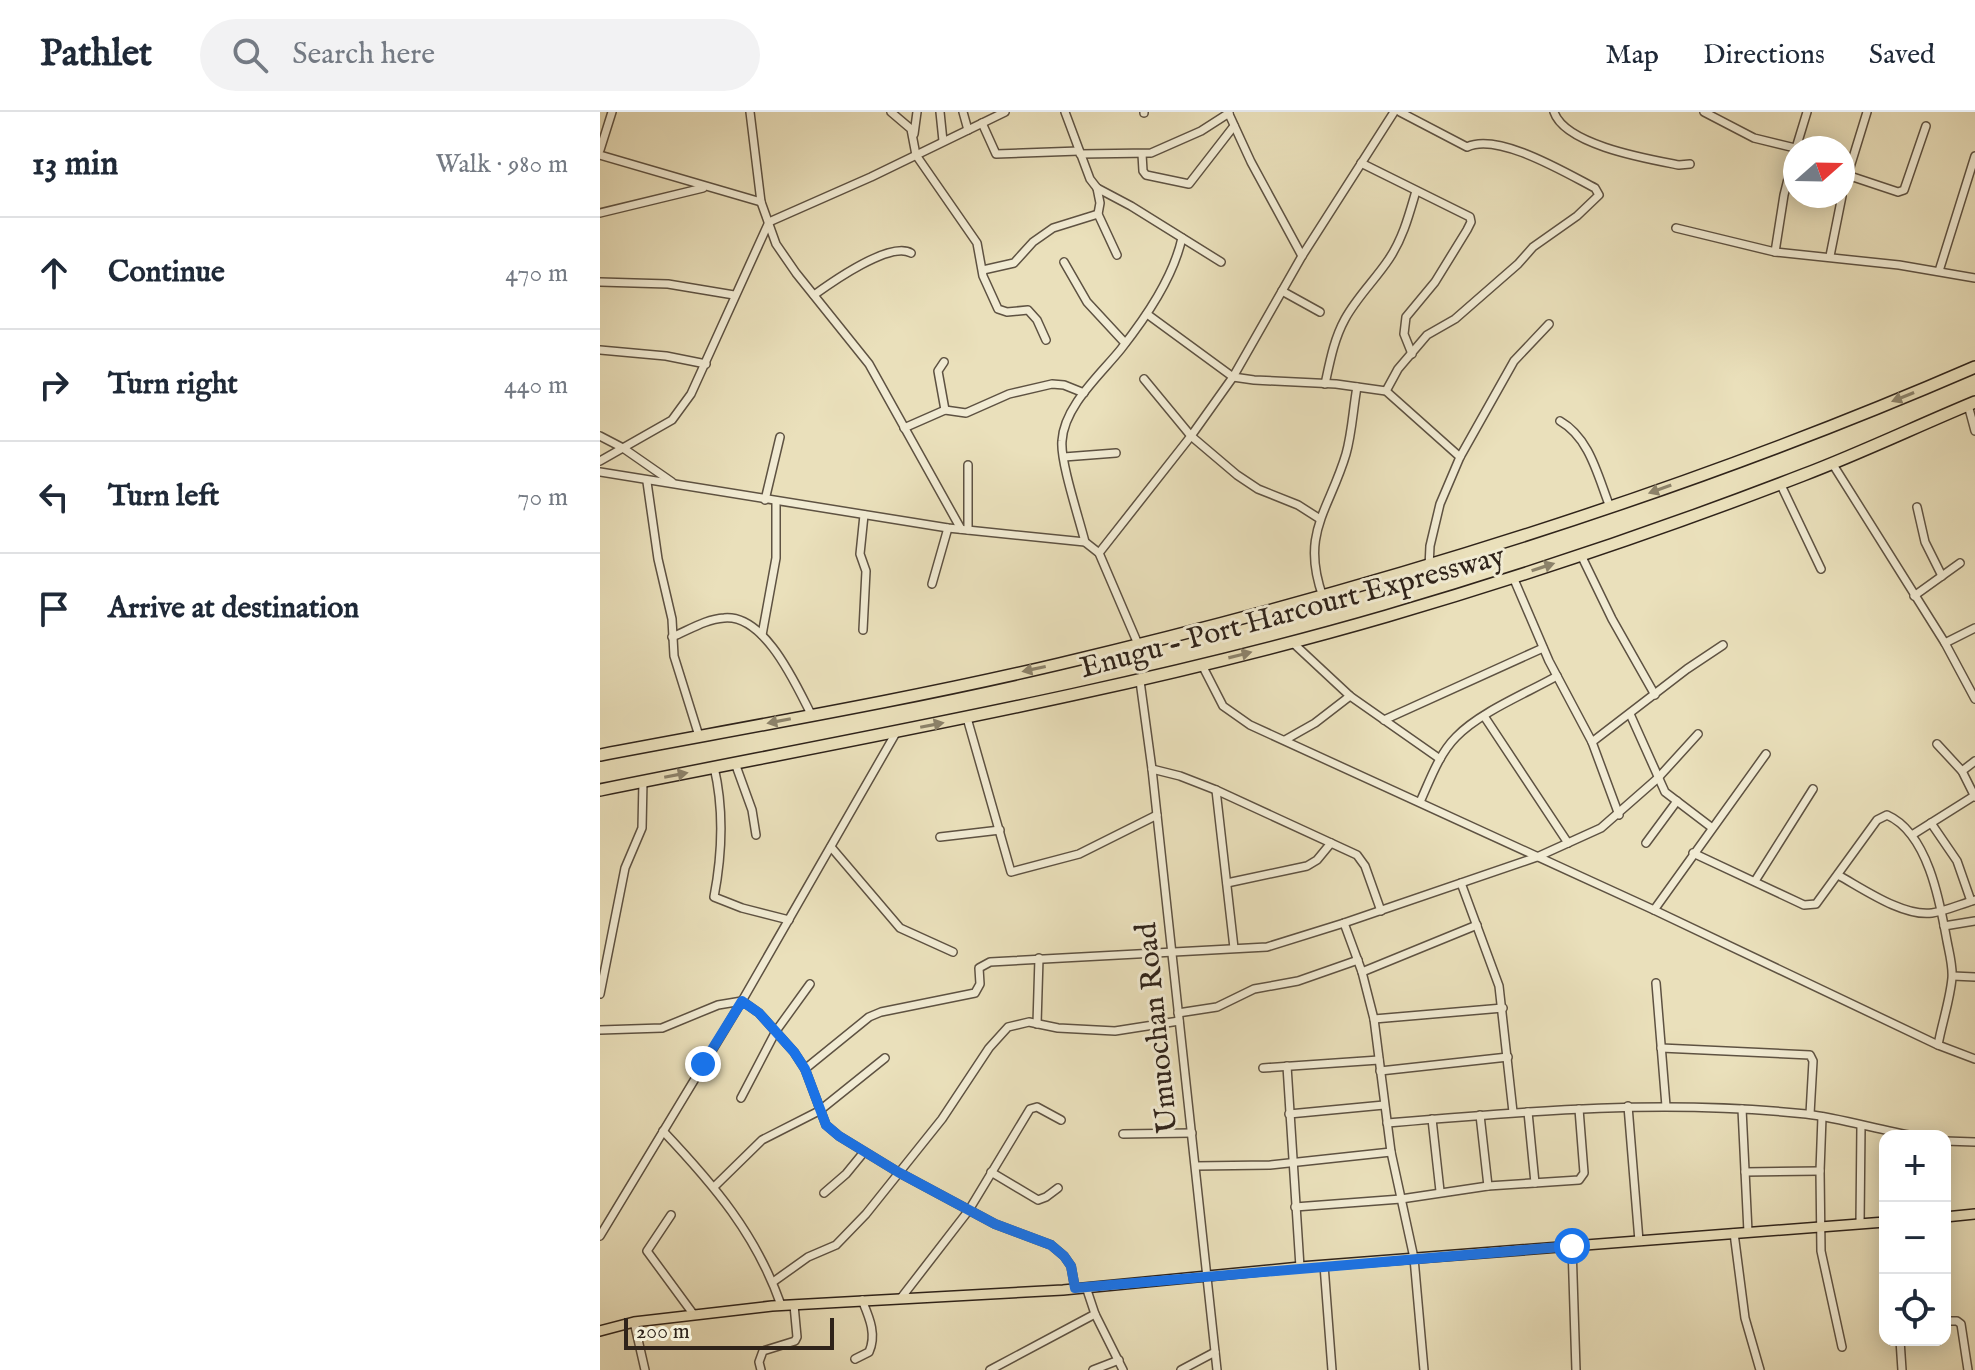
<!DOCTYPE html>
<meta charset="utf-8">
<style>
:root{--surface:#fff;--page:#f2f2f3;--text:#1f2937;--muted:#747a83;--line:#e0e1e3}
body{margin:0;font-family:"IM FELL English",serif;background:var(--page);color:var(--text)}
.controls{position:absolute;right:24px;bottom:24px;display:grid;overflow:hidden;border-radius:16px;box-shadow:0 4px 20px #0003}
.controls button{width:72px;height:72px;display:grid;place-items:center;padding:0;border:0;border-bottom:2px solid var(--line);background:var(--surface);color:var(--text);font:40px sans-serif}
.compass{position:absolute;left:1183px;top:24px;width:72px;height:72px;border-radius:50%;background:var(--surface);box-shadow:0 4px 20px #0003;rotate:70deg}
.scale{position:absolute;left:24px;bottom:20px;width:210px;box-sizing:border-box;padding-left:8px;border:4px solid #2f231a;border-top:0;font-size:22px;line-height:28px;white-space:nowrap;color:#2f231a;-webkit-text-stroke:6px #f1ebd3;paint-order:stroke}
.stop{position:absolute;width:24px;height:24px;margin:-18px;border:6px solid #1a73e8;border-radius:50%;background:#fff}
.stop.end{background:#1a73e8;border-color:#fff;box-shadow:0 2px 8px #0008}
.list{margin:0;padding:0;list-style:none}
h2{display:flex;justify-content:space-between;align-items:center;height:104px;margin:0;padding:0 32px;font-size:34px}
h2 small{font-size:26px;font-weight:400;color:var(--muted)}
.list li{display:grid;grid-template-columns:52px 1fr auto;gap:24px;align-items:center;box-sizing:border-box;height:112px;padding:0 32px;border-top:2px solid var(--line)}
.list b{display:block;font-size:30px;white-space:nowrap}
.list em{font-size:26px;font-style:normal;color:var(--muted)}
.icon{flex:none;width:44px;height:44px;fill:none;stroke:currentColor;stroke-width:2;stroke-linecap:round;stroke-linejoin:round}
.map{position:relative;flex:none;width:1375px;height:1258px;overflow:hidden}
header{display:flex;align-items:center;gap:48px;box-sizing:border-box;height:112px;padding:0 40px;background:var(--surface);border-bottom:2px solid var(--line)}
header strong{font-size:38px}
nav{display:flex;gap:44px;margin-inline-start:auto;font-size:28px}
.search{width:560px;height:72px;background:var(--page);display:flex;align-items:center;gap:20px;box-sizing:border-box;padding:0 28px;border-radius:44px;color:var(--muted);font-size:30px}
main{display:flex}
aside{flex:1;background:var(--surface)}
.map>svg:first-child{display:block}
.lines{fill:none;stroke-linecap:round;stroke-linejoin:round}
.minor-casing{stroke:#5e5242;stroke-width:10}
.major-casing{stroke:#2f231a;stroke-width:12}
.highway-casing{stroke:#2f231a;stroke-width:14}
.minor{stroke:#f1ebd3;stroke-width:7}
.major{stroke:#eae0bb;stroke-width:9}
.highway{stroke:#eae0bb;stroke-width:11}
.oneway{fill:#8c826a}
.route{stroke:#1a73e8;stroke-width:10}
.labels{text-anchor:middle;stroke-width:6;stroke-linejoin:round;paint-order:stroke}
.street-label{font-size:30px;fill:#2f231a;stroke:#f1ebd3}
</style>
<header>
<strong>Pathlet</strong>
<div class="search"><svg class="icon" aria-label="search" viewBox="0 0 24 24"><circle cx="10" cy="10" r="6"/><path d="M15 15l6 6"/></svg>Search here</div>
<nav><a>Map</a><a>Directions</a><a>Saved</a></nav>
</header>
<main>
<aside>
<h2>13 min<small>Walk · 980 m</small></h2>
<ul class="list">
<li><svg class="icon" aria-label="ahead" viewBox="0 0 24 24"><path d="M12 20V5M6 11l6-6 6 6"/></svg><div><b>Continue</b></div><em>470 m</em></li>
<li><svg class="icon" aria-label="right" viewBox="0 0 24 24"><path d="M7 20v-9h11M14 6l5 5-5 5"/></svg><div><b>Turn right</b></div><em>440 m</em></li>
<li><svg class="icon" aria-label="left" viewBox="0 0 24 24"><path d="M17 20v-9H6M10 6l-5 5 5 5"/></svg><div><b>Turn left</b></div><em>70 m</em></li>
<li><svg class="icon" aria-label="arrive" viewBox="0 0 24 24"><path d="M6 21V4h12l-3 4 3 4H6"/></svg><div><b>Arrive at destination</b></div></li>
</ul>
</aside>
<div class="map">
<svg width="1375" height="1258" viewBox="0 0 1375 1258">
<rect width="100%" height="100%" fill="#eae0bb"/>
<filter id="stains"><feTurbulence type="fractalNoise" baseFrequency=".0025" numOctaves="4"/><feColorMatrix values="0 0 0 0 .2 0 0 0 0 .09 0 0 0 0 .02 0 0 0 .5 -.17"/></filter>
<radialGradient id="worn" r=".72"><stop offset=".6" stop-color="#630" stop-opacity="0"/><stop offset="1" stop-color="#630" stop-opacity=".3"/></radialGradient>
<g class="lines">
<g class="minor-casing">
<g id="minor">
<polyline points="150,0 161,90 176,132 196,161 269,252 361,417"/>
<polyline points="291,0 311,17 316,43 377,131 383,164 398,197 407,200 428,198 437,208 446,228"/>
<polyline points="340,0 343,29"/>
<polyline points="363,0 368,18"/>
<polyline points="465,0 490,67 497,76 531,94 621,150"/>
<polyline points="544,0 544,1"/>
<polyline points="628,0 651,50 702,144"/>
<path d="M954,0C965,33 1048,47 1079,53L1090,52"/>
<polyline points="1104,0 1154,26 1195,36"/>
<polyline points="382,11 396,42 479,39"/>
<polyline points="314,22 317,0"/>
<polyline points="1196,36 1207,0"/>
<polyline points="0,38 12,0"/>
<polyline points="480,42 551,41 601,19 629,1"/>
<polyline points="542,42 543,59 546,63 589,72 634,14"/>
<polyline points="0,43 161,90"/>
<polyline points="761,51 870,105 871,110 867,118 835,170 806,205 804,222 812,242"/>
<polyline points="1247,63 1298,80 1304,78 1326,14"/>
<polyline points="497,76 500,91 498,102 517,143"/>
<polyline points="1243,78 1267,0"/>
<polyline points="0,101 103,76"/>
<polyline points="1076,116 1175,140 1299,153 1375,166"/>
<polyline points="1175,140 1184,83 1195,39"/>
<polyline points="1230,144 1242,84"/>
<polyline points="464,150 487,190 525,231"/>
<polyline points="383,158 414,151 433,130 453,116 498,102"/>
<polyline points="1339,159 1375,44"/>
<polyline points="0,170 68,172 134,183"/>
<polyline points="682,179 720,200"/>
<path d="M214,183C232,170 290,129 311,141"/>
<polyline points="547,202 633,265 654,268 736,272 786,279 860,345"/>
<polyline points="0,238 66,244 106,252"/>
<polyline points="344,250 338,259 345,298"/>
<polyline points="544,267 591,324 637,363 658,377 698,393 720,407"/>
<path d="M725,272C730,249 734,227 745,207C757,185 775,168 789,147C803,126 809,103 816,79"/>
<path d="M786,279L798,257L827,223L855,207L918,152L933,135L977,104L999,83L995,76C966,61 898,20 867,35L800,0"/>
<polyline points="1368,293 1375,319"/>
<path d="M960,309C990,326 998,365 1010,395"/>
<polyline points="304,316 345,298 366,301 409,282 452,272 464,273 484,281"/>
<polyline points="0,324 23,336 72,370"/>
<polyline points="464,345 516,341"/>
<polyline points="0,349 72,308 91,282 169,110 271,65 405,0"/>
<polyline points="1232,351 1345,531 1375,587"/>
<polyline points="0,360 348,416 485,430 499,441 538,532"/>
<polyline points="47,370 58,447 72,507 74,544 99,624"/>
<polyline points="1180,371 1221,457"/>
<polyline points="165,388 180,325"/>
<polyline points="1317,395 1325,430 1342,464"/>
<polyline points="368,418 368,353"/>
<path d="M485,430C479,406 460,349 462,329C464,294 501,262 521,237C546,205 573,166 582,126"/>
<polyline points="499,441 591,324 633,265 702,144 794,0"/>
<polyline points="981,443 1012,507 1055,583"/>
<polyline points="829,455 830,434 840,392 860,345 914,249 949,212"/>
<polyline points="913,465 949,549 992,630 1019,703"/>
<polyline points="332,472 348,416"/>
<polyline points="1314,484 1360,451"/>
<path d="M723,485C700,421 729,399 746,342C752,321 753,297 757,275"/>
<polyline points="263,518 266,459 260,442 264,403"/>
<polyline points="162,523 176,446 176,390"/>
<path d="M72,525C89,518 106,507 124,506C165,502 196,573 211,602"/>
<polyline points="692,530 750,584 840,647"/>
<polyline points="1345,531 1375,516"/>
<polyline points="602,553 623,594 650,613 1054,798 1338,933 1375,947"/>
<polyline points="540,569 552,657 617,1258"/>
<polyline points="1030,602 1065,680 1111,715"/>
<polyline points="884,604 968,731"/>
<polyline points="367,606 411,760 479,742 557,703"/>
<polyline points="784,608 943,536"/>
<polyline points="685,628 715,611 750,584"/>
<polyline points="992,630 1087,557 1123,533"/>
<polyline points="1337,632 1362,659 1375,685"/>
<polyline points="135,651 152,698 156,723"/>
<path d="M114,655C124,697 122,743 114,785L142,796L189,808"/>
<polyline points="552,657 580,664 616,678 757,743 765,754 781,799"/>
<polyline points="1362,659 1375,649"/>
<polyline points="616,678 634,836"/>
<path d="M820,690C830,668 839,642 856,625C880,600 927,581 957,564"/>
<polyline points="1331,711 1357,749 1371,789"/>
<polyline points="1312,723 1374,684"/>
<polyline points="340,725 400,718"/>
<polyline points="1046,731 1077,689"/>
<polyline points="231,735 300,816 353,840"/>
<path d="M1093,741L1204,793L1216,792L1277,708L1287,703C1328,721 1340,790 1347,829C1349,840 1353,854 1352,866C1350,888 1342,911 1338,933"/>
<path d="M1238,763C1262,776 1303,805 1332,801C1346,799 1361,792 1375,788"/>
<polyline points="1155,769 1213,677"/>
<polyline points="627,771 707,754 717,748 731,731"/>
<polyline points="861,771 899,874 913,1000"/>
<polyline points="1054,798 1166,642"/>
<polyline points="744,811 762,860 774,907 791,1040 814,1146 824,1258"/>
<polyline points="1344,814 1375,809"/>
<polyline points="762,860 877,813"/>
<polyline points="1353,864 1375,865"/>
<polyline points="1056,871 1066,994"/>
<polyline points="0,882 25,756 42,716 43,669"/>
<polyline points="578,901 617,895 654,877 698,869 758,848"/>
<polyline points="774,907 903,896"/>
<polyline points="437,912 439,846"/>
<polyline points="0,918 62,916 118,893 142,889 159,901 194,940 205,957 226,1013 239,1024 298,1060 395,1112 451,1133 464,1144 471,1154 475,1176"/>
<polyline points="1061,936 1210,943 1213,949 1210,1002"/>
<polyline points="687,954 700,1155"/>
<polyline points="663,956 779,948"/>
<polyline points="205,957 269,905 281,900 375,881 380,872 379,856 390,850 667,835 744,811 937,745 1001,716 1058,666 1098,622"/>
<polyline points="780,959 908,945"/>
<polyline points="141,986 176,919 210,872"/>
<polyline points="1028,994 1039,1129"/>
<polyline points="1142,997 1148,1120"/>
<polyline points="928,1000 935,1071"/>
<polyline points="689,1002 784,993"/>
<polyline points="880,1003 888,1074"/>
<polyline points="1222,1005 1220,1059 1221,1139 1242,1235"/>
<polyline points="832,1007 840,1079"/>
<path d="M787,1011C928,999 1064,987 1206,1002C1240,1006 1279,1018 1314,1024"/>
<path d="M63,1019C114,1073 156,1122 181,1193"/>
<polyline points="523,1022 592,1021"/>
<polyline points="1345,1029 1375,1030"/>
<polyline points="596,1054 670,1053 791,1040"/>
<polyline points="391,1060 438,1088 446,1085 458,1076"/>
<polyline points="1145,1060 1220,1059"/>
<polyline points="114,1075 162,1028 219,999 285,946"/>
<polyline points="224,1081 246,1062 264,1040"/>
<polyline points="695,1095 801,1087 888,1074 979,1068 984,1061 979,997"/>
<polyline points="71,1103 47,1139 94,1203"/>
<polyline points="1260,1111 1261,1014"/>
<polyline points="1134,1121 1145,1206 1160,1258"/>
<polyline points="0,1124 142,889 297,619"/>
<polyline points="972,1134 976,1258"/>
<polyline points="724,1153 732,1258"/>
<polyline points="173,1170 208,1145 236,1133 266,1102 342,1007 389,936 408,915 429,910 458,916 515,919 579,909"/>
<polyline points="486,1175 495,1202 523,1258"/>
<polyline points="301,1186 369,1098 430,997 437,995 461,1008"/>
<polyline points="1345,1209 1357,1209 1361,1212 1368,1258"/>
<polyline points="34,1210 45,1258"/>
<polyline points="1300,1228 1302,1258"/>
<path d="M255,1247L269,1240C277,1222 269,1205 262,1188"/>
<polyline points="161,1258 159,1250 163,1239 195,1229 197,1225 194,1193"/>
<polyline points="390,1258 495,1202"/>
<polyline points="493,1258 519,1248"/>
<polyline points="581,1258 615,1240"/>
</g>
</g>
<g class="major-casing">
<g id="major">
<polyline points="1345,1105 1375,1102"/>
<polyline points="0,1219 34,1210 172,1194 463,1178 700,1155 1285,1110"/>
</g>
</g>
<g class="highway-casing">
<g id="highway">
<path d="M0,643C153,614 307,588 459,552C772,478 1080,383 1375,255"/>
<path d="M0,678C263,625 529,579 787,504C927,463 1066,416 1203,363C1261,341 1317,314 1375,290"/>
</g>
</g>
<use href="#minor" class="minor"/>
<use href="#major" class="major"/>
<use href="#highway" class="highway"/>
</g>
<defs><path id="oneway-solid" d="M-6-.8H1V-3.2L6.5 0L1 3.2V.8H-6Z" transform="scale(2)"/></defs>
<g class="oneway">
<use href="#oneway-solid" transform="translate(1303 285) rotate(158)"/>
<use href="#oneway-solid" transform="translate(1060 377) rotate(160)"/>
<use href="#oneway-solid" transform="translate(943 455) rotate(-18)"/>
<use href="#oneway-solid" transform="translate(640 543) rotate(-14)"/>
<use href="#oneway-solid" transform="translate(434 557) rotate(168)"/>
<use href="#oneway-solid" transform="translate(179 609) rotate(169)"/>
<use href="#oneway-solid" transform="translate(332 613) rotate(-11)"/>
<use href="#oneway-solid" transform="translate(76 663) rotate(-11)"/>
</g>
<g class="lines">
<polyline class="route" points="103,952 142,889 159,901 194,940 205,957 226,1013 239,1024 298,1060 395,1112 451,1133 464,1144 471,1154 475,1176 972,1134"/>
</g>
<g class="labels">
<g class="street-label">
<text transform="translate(692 499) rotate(-15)" y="10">Enugu - Port Harcourt Expressway</text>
<text transform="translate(556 916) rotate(-96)" y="10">Umuochan Road</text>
</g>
</g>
<rect width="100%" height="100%" filter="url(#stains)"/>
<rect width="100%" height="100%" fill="url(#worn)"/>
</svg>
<div class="controls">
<button>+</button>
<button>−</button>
<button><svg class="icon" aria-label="locate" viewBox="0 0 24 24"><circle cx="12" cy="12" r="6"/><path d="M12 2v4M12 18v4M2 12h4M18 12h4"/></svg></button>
</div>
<svg class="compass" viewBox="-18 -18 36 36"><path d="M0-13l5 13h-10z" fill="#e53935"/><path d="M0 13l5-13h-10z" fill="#747a83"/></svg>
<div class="scale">200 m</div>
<div class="stop" style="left:972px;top:1134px"></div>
<div class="stop end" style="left:103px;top:952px"></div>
</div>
</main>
